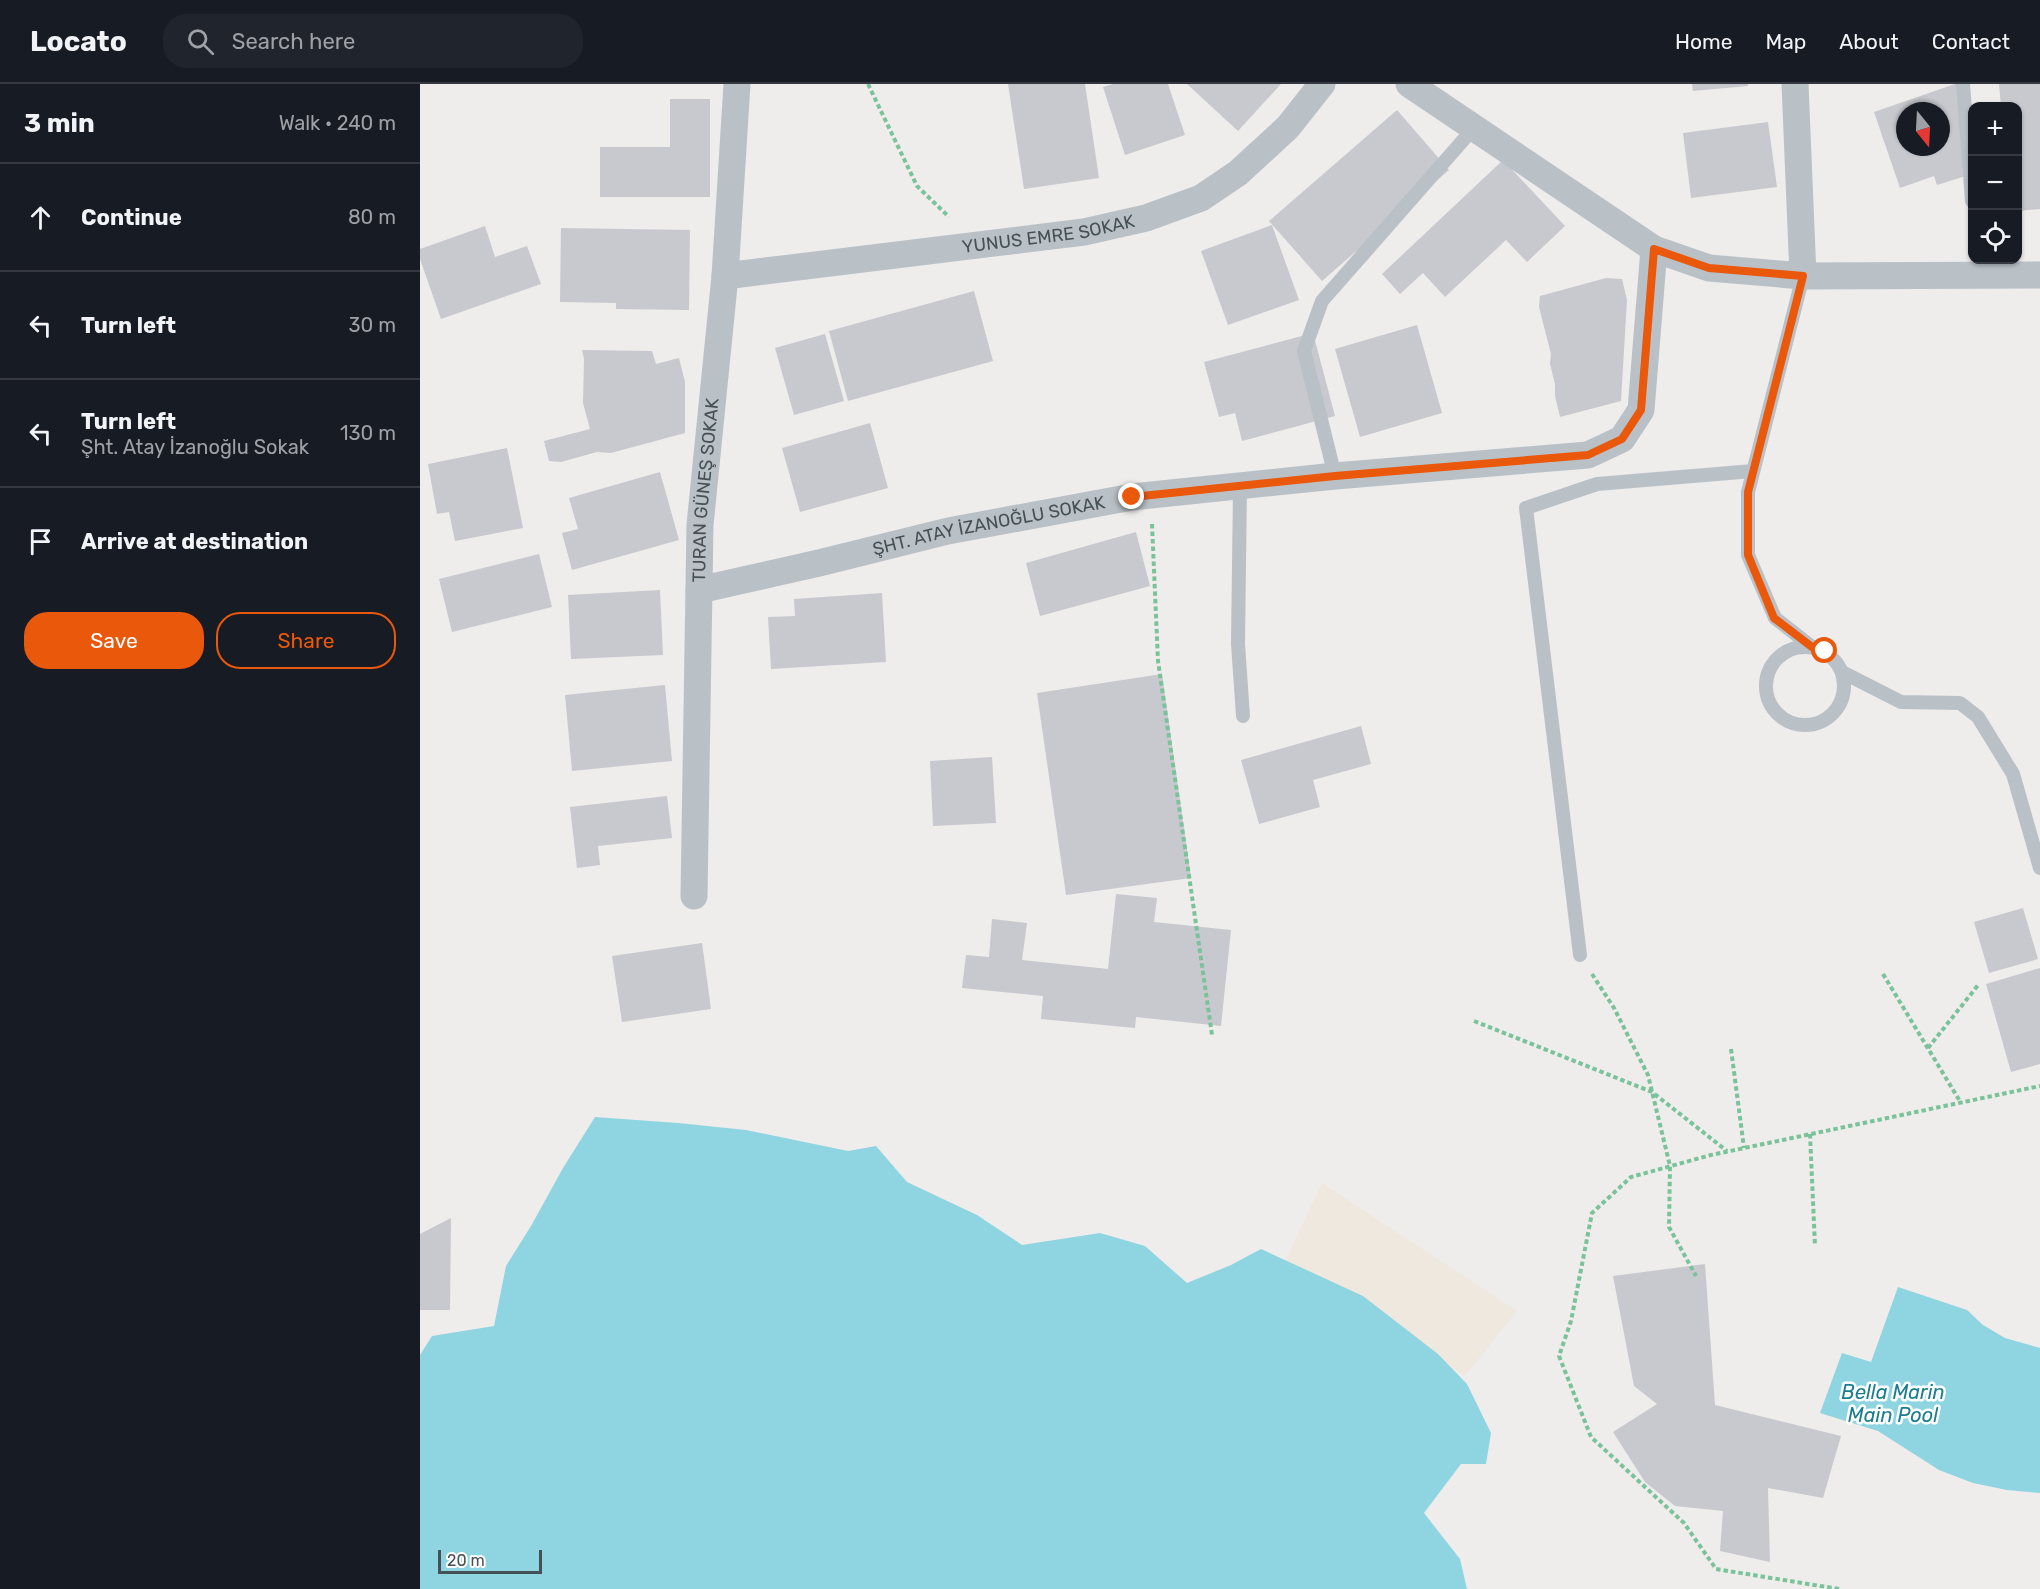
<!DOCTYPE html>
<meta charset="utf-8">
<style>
:root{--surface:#171b24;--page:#20242c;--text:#f1f3f6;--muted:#9ea1a6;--line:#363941;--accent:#ea580c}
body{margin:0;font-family:Rubik,sans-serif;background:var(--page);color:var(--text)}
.controls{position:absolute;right:18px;top:18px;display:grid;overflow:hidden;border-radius:12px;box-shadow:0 2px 4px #0004}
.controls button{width:54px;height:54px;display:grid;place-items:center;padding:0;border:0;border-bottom:2px solid var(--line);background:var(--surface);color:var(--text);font:30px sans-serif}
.compass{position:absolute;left:1476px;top:18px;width:54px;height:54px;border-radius:50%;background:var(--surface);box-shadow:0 2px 4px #0004;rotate:162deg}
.scale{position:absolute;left:18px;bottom:15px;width:104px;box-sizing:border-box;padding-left:6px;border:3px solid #465057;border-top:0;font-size:16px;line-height:21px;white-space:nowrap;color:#465057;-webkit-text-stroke:4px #fff;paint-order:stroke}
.stop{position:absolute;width:18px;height:18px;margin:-14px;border:4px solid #ea580c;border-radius:50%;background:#fff}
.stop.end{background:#ea580c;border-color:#fff;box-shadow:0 2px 6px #0008}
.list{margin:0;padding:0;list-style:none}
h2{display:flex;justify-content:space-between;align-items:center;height:78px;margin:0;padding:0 24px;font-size:26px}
h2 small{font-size:20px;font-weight:400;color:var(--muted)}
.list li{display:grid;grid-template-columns:39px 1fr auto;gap:18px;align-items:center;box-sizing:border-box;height:108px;padding:0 24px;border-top:2px solid var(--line)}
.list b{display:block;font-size:22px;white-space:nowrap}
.list p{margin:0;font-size:20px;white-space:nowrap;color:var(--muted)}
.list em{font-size:20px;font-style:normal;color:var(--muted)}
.actions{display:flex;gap:12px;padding:18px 24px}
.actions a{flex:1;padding:14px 0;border:2px solid var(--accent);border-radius:24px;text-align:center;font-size:21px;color:var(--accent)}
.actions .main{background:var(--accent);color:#fff}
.icon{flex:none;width:33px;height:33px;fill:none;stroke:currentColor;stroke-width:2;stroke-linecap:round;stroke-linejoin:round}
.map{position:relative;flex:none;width:1620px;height:1505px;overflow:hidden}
header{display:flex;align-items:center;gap:36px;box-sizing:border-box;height:84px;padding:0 30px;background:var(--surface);border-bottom:2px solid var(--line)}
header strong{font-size:28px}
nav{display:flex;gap:33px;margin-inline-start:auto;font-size:21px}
.search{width:420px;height:54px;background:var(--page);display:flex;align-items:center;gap:15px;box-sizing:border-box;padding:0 21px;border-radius:24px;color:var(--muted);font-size:22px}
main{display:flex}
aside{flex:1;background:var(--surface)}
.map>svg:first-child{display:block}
.sand{fill:#efe8de}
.water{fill:#8fd5e1}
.building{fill:#c7c9ce;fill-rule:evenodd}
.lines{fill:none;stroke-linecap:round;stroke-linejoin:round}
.path{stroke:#7ac39a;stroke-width:4;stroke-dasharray:4.5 3;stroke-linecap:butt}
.service{stroke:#b9c1c7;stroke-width:14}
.minor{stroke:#b9c1c7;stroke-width:27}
.route{stroke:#ea580c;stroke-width:8}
.labels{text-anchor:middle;stroke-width:5;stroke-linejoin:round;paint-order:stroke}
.street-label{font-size:18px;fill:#465057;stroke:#fff}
.water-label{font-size:20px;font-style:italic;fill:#1a7d8f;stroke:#fff}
</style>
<header>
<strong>Locato</strong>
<div class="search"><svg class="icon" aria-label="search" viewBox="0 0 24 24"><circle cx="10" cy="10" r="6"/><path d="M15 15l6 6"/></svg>Search here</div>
<nav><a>Home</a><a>Map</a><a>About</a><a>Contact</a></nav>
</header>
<main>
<aside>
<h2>3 min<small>Walk · 240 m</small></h2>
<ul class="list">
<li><svg class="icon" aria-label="ahead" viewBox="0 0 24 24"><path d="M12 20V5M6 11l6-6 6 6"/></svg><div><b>Continue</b></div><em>80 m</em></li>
<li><svg class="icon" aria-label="left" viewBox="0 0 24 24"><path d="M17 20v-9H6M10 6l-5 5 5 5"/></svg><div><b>Turn left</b></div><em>30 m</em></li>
<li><svg class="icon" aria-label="left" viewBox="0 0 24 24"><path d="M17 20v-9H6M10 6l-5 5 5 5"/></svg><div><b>Turn left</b><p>Şht. Atay İzanoğlu Sokak</p></div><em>130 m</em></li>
<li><svg class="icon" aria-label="arrive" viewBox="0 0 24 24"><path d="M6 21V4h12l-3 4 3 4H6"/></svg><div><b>Arrive at destination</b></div></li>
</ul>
<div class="actions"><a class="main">Save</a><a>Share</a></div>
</aside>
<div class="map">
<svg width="1620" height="1505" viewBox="0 0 1620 1505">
<rect width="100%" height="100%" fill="#efecec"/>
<polygon class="sand" points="902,1099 1097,1227 1045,1292 866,1176"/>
<g class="water">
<polygon points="175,1033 258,1039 326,1046 428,1067 456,1062 487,1098 557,1131 602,1161 680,1149 725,1162 767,1199 811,1181 841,1165 943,1212 1018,1270 1047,1300 1071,1349 1066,1380 1041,1380 1004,1429 1040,1475 1047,1505 0,1505 0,1271 12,1252 74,1242 86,1182 111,1142 143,1084"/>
<polygon points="1478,1203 1547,1226 1563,1241 1585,1254 1620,1264 1620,1409 1587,1406 1553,1399 1519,1386 1458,1347 1400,1329 1422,1269 1451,1278"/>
</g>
<g class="building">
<polygon points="588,0 665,0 679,94 604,105"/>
<polygon points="693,0 748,0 765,51 705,71 683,3"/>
<polygon points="767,0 861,0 818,47"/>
<polygon points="1272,0 1328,0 1328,2 1273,7"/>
<path d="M1535,0H1538L1552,90L1517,101L1514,92L1480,104L1454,28ZM1485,27H1521V63H1485Z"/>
<polygon points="1579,0 1620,0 1620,125 1598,127 1598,22 1581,22"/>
<polygon points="250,15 290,15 290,113 180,113 180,63 250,63"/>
<polygon points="977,26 1029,86 902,197 849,137"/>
<polygon points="1348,38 1357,103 1271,114 1263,49"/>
<polygon points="1083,76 1145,142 1107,178 1086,156 1025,213 1003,189 980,210 962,190"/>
<polygon points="852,141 879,216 808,241 781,167"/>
<polygon points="65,142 75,173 107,162 121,200 21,235 0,175 0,165"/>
<polygon points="141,144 270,146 269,226 196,225 196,219 140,218"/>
<polygon points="1186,194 1202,195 1207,216 1201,317 1140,333 1135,312 1135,300 1130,280 1131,270 1119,223 1120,212"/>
<polygon points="554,207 573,277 428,317 409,247"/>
<polygon points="997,241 1022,329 940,353 915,265"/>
<polygon points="893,249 915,332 822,357 815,329 799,333 784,278"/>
<polygon points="405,250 424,317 374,331 355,264"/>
<polygon points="162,266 232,267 236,280 259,274 265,298 265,349 191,369 177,368 141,378 129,377 124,357 170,345 163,319 164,275"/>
<polygon points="450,339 468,404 380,428 362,364"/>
<polygon points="87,364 103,444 35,457 29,428 17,430 8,380"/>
<polygon points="240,388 259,456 152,486 142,449 158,445 149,414"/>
<polygon points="716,448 730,502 620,532 606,479"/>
<polygon points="119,470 132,523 32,548 19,495"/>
<polygon points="240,506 243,571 151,575 148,511"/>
<polygon points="462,509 466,578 351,585 348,533 375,532 374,515"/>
<polygon points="742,590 771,794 646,811 617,609"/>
<polygon points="245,601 252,677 152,687 145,611"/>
<polygon points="941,642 951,680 893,696 900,723 839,740 821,676"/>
<polygon points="572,673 576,739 513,742 510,677"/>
<polygon points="247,712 252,754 178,762 180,781 157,784 150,723"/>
<polygon points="696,810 737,814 734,838 811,846 801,942 716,933 715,944 621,935 623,912 542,904 546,871 569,873 572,835 607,839 602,876 688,885"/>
<polygon points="1603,824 1618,875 1569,889 1554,838"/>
<polygon points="282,859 291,925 202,938 192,872"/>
<polygon points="1620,884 1620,980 1591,988 1566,900"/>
<polygon points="31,1134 30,1226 0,1226 0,1150"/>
<polygon points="1285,1180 1295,1321 1421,1352 1403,1414 1348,1404 1350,1478 1300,1467 1303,1427 1255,1422 1225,1398 1193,1348 1237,1320 1214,1302 1193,1192"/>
</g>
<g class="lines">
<g class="path">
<polyline points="448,0 497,102 529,133"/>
<polyline points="732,440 738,577 792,951"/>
<polyline points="1172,890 1194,924 1228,991 1250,1082 1249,1143 1276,1192"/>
<polyline points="1463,890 1541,1019"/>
<polyline points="1054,937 1232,1008 1307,1067"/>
<polyline points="1508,964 1559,900"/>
<polyline points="1311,965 1324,1064"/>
<polyline points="1390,1050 1395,1162"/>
<polyline points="1419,1505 1296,1485 1264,1439 1171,1353 1139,1272 1151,1237 1172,1129 1211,1093 1291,1071 1620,1002"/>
</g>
<g class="service">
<polyline points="1543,0 1552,117"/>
<polyline points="1383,192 1328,408 1328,471 1355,534 1392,563"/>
<polyline points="915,392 884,267 902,217 1053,45"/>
<polyline points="820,403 818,560 823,632"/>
<circle cx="1385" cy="602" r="39"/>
<polyline points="1422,588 1481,618 1540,619 1558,633 1593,690 1620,784"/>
<polyline points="1160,871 1106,424 1177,400 1333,387"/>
</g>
<g class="minor">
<polyline points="989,0 1234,165 1289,184 1383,192 1620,191"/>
<polyline points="1375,0 1383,192"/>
<path id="s1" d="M305,192L664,148L726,134L781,114L818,89L868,43L902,0"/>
<path id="s2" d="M279,506L399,479L528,447L712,413L915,392L1168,371L1202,355L1221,326L1234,165"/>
<path id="s3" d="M274,812L280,441L305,192L317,0"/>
</g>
</g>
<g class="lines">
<polyline class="route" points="712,413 915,392 1168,371 1202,355 1221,326 1234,165 1289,184 1383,192 1328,408 1328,471 1354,534 1392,563 1405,567"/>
</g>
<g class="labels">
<g class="street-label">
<text dy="6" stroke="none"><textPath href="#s1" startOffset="326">YUNUS EMRE SOKAK</textPath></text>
<text dy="6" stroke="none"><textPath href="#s3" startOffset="406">TURAN GÜNEŞ SOKAK</textPath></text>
<text dy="6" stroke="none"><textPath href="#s2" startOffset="297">ŞHT. ATAY İZANOĞLU SOKAK</textPath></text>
</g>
<g class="water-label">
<text x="1473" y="1315">Bella Marin<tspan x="1473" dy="23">Main Pool</tspan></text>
</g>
</g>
</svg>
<div class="controls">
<button>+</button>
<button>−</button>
<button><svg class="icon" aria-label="locate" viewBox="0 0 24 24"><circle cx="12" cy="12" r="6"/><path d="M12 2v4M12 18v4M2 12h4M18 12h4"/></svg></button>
</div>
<svg class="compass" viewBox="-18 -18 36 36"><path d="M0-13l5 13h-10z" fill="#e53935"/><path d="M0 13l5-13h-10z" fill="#9ea1a6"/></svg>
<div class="scale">20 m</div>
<div class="stop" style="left:1405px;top:567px"></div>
<div class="stop end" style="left:712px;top:413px"></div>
</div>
</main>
